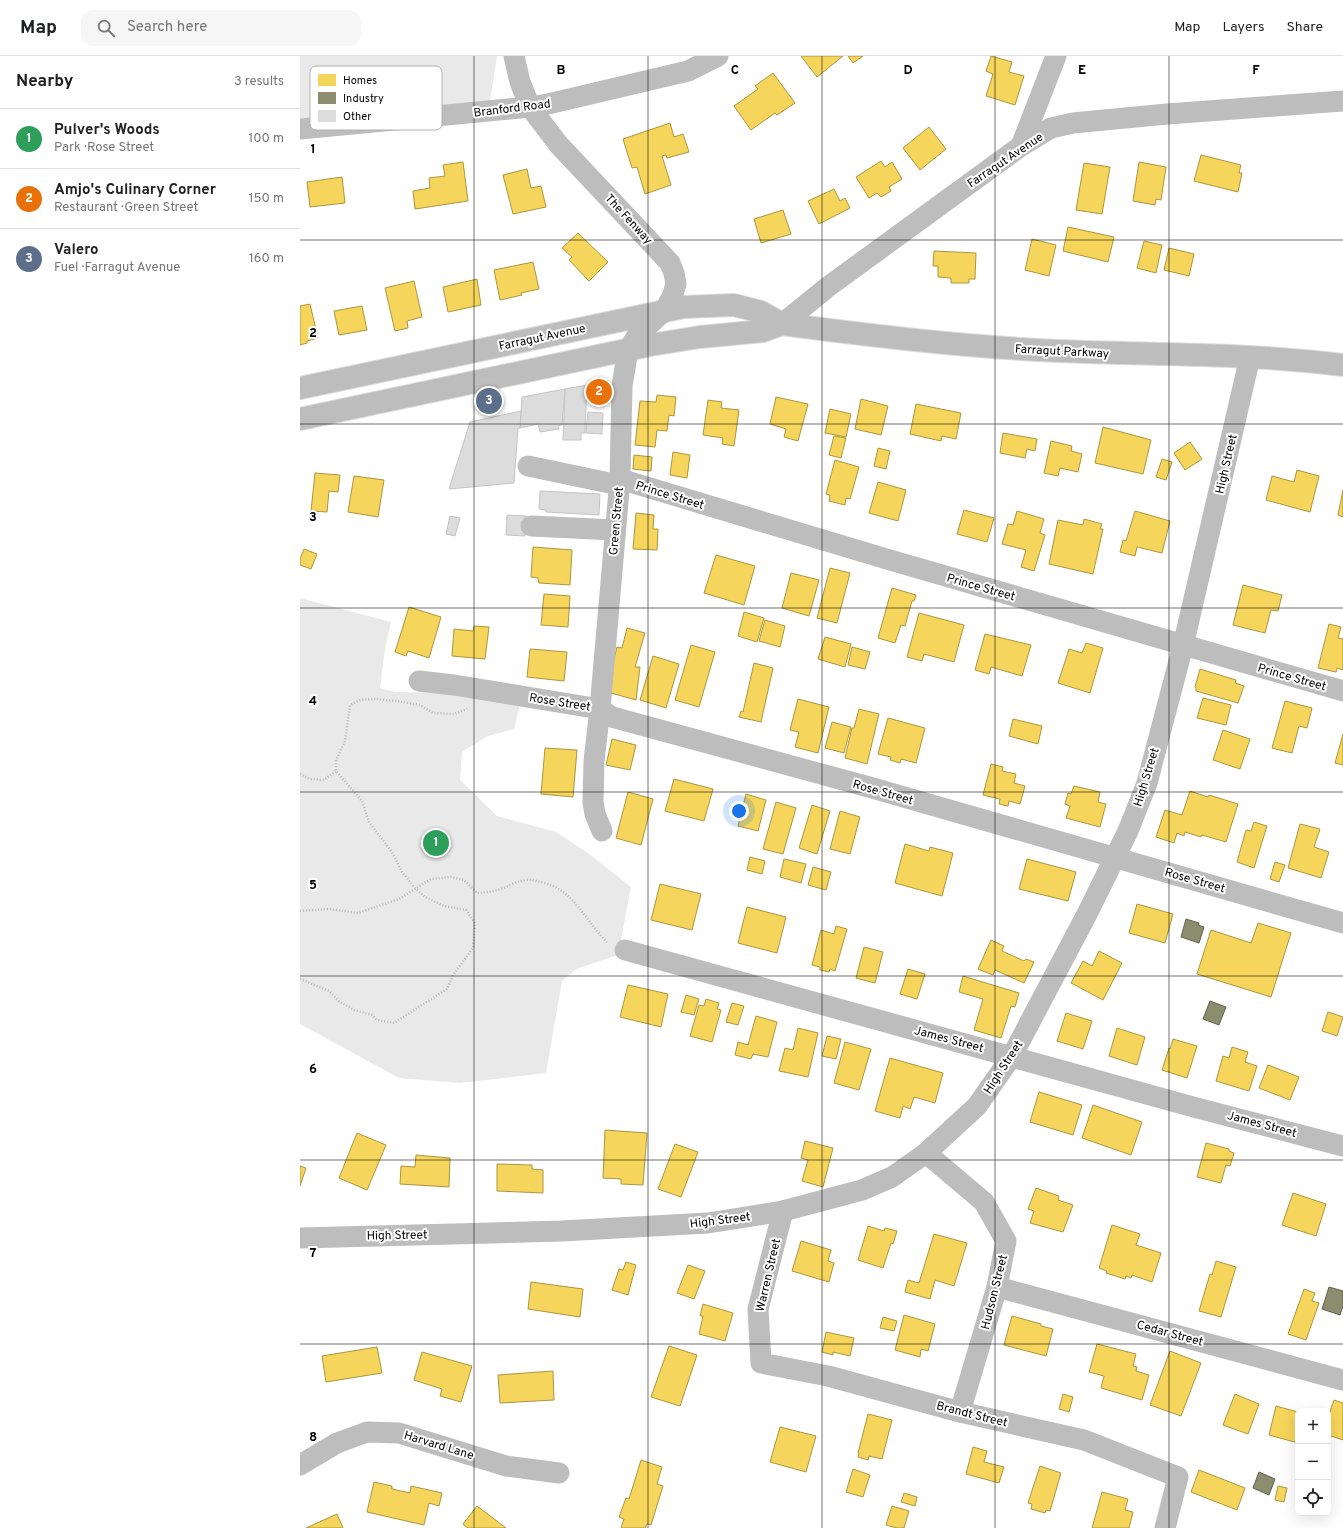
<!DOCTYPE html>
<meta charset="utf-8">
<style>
:root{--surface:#fff;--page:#f6f6f6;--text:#202124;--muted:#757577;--line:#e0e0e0;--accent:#595959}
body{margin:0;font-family:Overpass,sans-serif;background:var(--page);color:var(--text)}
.controls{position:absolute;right:12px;bottom:12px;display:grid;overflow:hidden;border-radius:8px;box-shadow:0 4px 16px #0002}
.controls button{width:36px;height:36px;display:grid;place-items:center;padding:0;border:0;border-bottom:1px solid var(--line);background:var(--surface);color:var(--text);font:20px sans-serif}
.you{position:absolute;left:439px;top:755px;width:14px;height:14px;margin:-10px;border:3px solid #fff;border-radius:50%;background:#1a73e8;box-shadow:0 0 0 6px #1a73e833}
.badge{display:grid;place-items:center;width:26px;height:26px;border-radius:50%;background:var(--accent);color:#fff;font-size:13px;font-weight:700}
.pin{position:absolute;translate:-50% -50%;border:2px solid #fff;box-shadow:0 1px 4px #0006}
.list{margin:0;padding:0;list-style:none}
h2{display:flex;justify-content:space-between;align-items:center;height:52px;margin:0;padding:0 16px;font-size:17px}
h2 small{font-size:13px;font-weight:400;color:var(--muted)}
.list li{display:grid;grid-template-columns:26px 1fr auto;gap:12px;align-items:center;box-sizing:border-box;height:60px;padding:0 16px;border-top:1px solid var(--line)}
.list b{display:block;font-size:15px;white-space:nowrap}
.list p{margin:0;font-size:13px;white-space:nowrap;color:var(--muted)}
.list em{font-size:13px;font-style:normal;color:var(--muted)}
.icon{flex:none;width:22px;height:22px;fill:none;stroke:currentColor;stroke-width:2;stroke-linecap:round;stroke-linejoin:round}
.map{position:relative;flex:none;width:1043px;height:1472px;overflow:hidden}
header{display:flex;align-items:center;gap:24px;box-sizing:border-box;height:56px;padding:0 20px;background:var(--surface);border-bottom:1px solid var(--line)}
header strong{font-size:19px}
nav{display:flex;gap:22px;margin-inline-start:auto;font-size:14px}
.search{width:280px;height:36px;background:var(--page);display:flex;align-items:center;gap:10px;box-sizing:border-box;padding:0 14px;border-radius:12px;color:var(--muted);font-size:15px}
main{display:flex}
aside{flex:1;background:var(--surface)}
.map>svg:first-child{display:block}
.green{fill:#e9e9e9}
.homes{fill:#f6d55c;stroke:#ac9540}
.industry{fill:#8c8c6e;stroke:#62624d}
.building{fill:#dcdcdc;stroke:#c4c4c4}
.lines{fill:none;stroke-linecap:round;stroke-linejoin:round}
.major-casing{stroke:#dbdbdb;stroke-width:24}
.path{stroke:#b8b8b8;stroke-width:2.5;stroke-dasharray:1 2;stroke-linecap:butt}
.minor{stroke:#bdbdbd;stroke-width:21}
.major{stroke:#bdbdbd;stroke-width:22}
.grid{fill:none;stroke:#000;stroke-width:1;stroke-opacity:0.55}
.labels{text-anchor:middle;stroke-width:4;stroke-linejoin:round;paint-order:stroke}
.street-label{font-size:12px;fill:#000;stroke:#fff}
.key{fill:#fff;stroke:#b2b2b2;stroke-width:1}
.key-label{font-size:11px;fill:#000}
.grid-label{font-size:13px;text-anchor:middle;font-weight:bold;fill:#000;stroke:#fff;stroke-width:4;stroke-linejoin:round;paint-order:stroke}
</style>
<header>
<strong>Map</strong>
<div class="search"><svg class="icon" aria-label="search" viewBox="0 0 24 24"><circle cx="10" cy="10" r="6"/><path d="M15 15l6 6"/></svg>Search here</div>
<nav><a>Map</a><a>Layers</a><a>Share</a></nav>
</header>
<main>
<aside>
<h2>Nearby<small>3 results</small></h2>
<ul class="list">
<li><span class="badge" style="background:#2e9e5b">1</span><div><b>Pulver's Woods</b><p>Park · Rose Street</p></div><em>100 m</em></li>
<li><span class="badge" style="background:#e8710a">2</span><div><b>Amjo's Culinary Corner</b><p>Restaurant · Green Street</p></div><em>150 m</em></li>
<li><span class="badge" style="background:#5c6f8a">3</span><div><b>Valero</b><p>Fuel · Farragut Avenue</p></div><em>160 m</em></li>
</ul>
</aside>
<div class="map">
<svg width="1043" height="1472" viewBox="0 0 1043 1472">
<rect width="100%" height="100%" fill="#fff"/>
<g class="green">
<polygon points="0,0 197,0 190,45 0,64"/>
<polygon points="0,542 91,566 85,592 80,632 95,636 159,637 220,648 214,673 188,680 162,696 160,724 197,760 256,776 288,797 331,831 318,899 276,913 262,925 246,1017 160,1027 99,1022 0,968"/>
</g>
<g class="homes">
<polygon points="501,0 543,0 517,21"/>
<polygon points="548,0 563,0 553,7"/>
<polygon points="691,0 712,6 709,16 724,20 715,49 686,40 693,18 686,15"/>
<polygon points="473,17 495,47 477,59 475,57 451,74 434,50 458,33 455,30"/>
<polygon points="370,67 374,81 383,78 389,96 367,102 366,99 362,100 371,129 345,138 337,111 332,112 323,83"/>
<polygon points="629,71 646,93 620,114 603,92"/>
<polygon points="901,99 941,109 939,117 942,117 938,136 894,125"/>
<polygon points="581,105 585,111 592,106 602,123 589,131 591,135 581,141 577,137 569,142 556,121"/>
<polygon points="163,106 168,145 115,153 113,135 130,132 129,122 145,120 143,109"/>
<polygon points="839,106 866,111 861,144 856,143 855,149 833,145"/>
<polygon points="784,107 810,111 802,158 776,154"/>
<polygon points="227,113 231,132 241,130 246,151 213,158 203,119"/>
<polygon points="42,121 45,147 10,151 7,126"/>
<polygon points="534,133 540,145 545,142 550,152 519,168 508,145"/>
<polygon points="483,154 491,178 461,187 454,163"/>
<polygon points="768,171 814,181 808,206 763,195"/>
<polygon points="278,177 308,206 289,225 269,204 272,201 262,192"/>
<polygon points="732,183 756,189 749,220 725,214"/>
<polygon points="844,185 862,189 856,217 837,212"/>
<polygon points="869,192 894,198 889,220 864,214"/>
<polygon points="634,195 676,197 675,223 669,223 669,227 651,227 651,222 638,221 638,210 633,210"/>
<polygon points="233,206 239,233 221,237 222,239 200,244 194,214"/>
<polygon points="177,223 181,249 148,256 143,231"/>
<polygon points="114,225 122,261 107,265 108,272 95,275 85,232"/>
<polygon points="10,248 18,282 7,285 7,287 0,289 0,250"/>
<polygon points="62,250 67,274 39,279 34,255"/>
<polygon points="357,339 376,341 374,360 369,359 367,375 357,374 355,391 335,389 340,345 356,346"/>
<polygon points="476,341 508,348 498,385 484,381 486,373 470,368"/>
<polygon points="561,343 588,350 581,379 555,373"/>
<polygon points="408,344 422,346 421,352 439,354 434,390 422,388 423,382 403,379"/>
<polygon points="616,348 661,357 656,383 642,380 641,385 610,378"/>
<polygon points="530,353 551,358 546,381 525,377"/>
<polygon points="803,371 851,384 843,418 795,407"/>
<polygon points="703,377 737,383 735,395 727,393 725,402 700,397"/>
<polygon points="534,380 546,382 541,402 529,399"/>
<polygon points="751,385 772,390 771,395 782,398 778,416 760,412 758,420 744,417"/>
<polygon points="890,386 902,403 885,414 874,397"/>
<polygon points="578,392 590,395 586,413 574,410"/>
<polygon points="373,396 390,399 387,422 370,419"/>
<polygon points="334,399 352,401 351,415 333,413"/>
<polygon points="862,403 872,406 866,424 856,421"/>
<polygon points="535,404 559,411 550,443 546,442 545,449 529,445 530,439 526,438"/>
<polygon points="997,414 1019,420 1010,456 966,444 972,420 994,426"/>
<polygon points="15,417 40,419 38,436 29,435 27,456 11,455"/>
<polygon points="54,420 84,424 78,461 48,456"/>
<polygon points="578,426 606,434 598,465 569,457"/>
<polygon points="1043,434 1043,461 1038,459"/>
<polygon points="664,454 694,462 687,486 657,478"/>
<polygon points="717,455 744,463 740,477 745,479 734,515 721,511 726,494 702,488 708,468 713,469"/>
<polygon points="835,455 870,465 862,497 837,491 835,500 820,496 823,484 826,485"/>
<polygon points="336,457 354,459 353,473 358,473 357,494 333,493"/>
<polygon points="784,463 802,468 800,473 803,473 793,518 749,508 758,464 783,469"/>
<polygon points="233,491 272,494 270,529 239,527 238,522 231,521"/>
<polygon points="4,493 17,498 11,513 0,509 0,503"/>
<polygon points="416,499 455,510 444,549 404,537"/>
<polygon points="530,512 550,517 537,567 517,562"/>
<polygon points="491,517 519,524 509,560 482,552"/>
<polygon points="943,529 982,539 978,555 971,554 965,577 933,569"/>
<polygon points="592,532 616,539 614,545 612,545 605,570 601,569 595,587 578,582"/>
<polygon points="244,538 270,540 268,571 241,569"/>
<polygon points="109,551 141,561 129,602 108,595 106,600 95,596"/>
<polygon points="444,556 464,562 457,586 438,580"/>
<polygon points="619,557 664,569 654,606 624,598 622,605 607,601"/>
<polygon points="465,564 485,570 480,591 459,585"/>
<polygon points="1029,568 1041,571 1038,582 1043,583 1043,614 1037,612 1036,616 1018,612"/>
<polygon points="174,570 189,571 185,603 152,600 154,573 173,575"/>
<polygon points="327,572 345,577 335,611 340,611 336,644 311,637 313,607 317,591 322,592"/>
<polygon points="685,578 731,589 722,620 691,611 689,618 675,614"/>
<polygon points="525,581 551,588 545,611 518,603"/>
<polygon points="786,587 803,592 790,637 758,627 769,593 782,597"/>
<polygon points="391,589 415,596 399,651 375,644"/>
<polygon points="552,591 570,596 565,613 548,609"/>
<polygon points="230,593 267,596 264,625 227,621"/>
<polygon points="353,600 379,608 366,652 340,644"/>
<polygon points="454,607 473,612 461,666 439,661 441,655 443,656"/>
<polygon points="900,613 936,624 935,627 944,630 938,647 896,635 896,632 895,631"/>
<polygon points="903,642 931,649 926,669 897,662"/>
<polygon points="498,643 529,651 518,697 495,691 499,676 490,674"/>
<polygon points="985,645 1012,652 1007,672 999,670 992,697 972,692"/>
<polygon points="559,653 579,658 567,708 545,702 552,672 554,672"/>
<polygon points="588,662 625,672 616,707 601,703 600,707 590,704 591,701 578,698"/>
<polygon points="713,663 742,670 738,688 709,680"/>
<polygon points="532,666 551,671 544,697 525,692"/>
<polygon points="923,674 950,683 940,713 913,704"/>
<polygon points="1043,678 1043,709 1035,707"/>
<polygon points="312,683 336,689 330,714 306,709"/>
<polygon points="245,692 277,694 273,741 241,738"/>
<polygon points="691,708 703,711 702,715 716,718 714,727 725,730 720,748 709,745 708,750 699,748 700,743 683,739"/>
<polygon points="374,723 413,733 404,765 365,755"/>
<polygon points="774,730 800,736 798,746 806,748 800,771 766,762 770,750 765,748 768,737 771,738"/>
<polygon points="890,735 908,741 909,739 938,748 926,786 902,779 901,781 885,776 884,780 877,777 874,787 856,781 865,754 882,759"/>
<polygon points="328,736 353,743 341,789 316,782"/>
<polygon points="446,738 466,744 458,775 438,770"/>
<polygon points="476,746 496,752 483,798 463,793"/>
<polygon points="512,749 530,755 517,798 499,792"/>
<polygon points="540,755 560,761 550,798 530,793"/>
<polygon points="954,766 967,770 954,812 937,806 946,774 951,775"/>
<polygon points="1000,768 1020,773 1014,791 1029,796 1021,822 988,812"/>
<polygon points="605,788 629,795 630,791 653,797 642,840 595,827"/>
<polygon points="450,801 465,805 462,818 447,814"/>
<polygon points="484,803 506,808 501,827 480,821"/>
<polygon points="727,803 776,816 768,845 719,833"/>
<polygon points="975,806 985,809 979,826 970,823"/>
<polygon points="513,811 531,816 526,834 508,829"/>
<polygon points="360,828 401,838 392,874 351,864"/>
<polygon points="837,848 873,858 865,887 829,877"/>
<polygon points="447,851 486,861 477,897 438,887"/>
<polygon points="958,867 991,877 971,941 897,918 911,874 951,887"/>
<polygon points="536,870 547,873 535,915 530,913 529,916 520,914 520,911 512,909 521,874 534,878"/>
<polygon points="691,884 704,890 702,895 724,905 726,903 734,906 724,927 695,914 693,919 678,913"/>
<polygon points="564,891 583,896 575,927 556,922"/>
<polygon points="799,895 822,907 803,944 771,927 783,905 792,910"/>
<polygon points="608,913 625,918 617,943 600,938"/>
<polygon points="663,920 719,937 715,951 711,950 701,982 674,974 683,943 659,936"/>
<polygon points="328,929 368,938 361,971 320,961"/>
<polygon points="386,939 399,943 394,959 381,956"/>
<polygon points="406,943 419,947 417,953 421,954 412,986 390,980 399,949 404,950"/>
<polygon points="432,947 444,950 438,969 426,966"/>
<polygon points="1028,956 1043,961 1037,980 1022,975"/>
<polygon points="766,957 792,965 783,993 757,985"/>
<polygon points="456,960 477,966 468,1001 453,998 451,1003 435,999 438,986 448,989"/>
<polygon points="498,972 518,977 508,1021 479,1015 485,992 493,994"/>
<polygon points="817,972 845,981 837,1009 809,1000"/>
<polygon points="527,980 541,983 536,1003 522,1000"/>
<polygon points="873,983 897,990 887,1022 862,1014 869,992 870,993"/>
<polygon points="545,986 571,993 559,1034 534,1027"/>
<polygon points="932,991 948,996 945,1006 957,1010 949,1035 916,1025 923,1000 929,1002"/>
<polygon points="590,1002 643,1017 635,1047 614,1041 610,1053 603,1050 600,1062 575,1055"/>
<polygon points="968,1009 999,1021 990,1044 959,1032"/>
<polygon points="739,1036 782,1049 773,1079 730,1066"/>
<polygon points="793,1049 842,1066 831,1099 782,1082"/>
<polygon points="305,1074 347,1077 343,1129 321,1128 321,1123 303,1122"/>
<polygon points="57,1077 86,1089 67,1134 39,1122"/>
<polygon points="505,1085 533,1092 523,1131 502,1125 508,1104 501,1102"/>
<polygon points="906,1087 929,1093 929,1095 934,1097 930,1110 926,1109 921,1127 897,1121"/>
<polygon points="375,1088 398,1096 381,1141 358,1133"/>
<polygon points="116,1099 150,1102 149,1131 100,1128 101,1110 115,1111"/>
<polygon points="197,1108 232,1109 232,1113 243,1114 243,1137 197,1135"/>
<polygon points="0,1110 6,1112 0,1130"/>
<polygon points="736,1132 759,1140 758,1144 773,1149 763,1176 730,1167 734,1155 728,1153"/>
<polygon points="993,1137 1026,1148 1016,1180 982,1169"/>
<polygon points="812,1169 840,1178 836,1189 861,1197 852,1226 832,1219 831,1222 826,1220 825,1223 806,1217 807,1215 799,1212"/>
<polygon points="568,1170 584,1175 585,1172 597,1175 593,1188 591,1187 583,1212 558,1204"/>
<polygon points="634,1178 667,1187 654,1230 635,1224 630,1243 605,1236 608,1224 619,1227"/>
<polygon points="501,1185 531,1194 528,1205 534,1207 529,1226 492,1215"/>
<polygon points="916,1205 936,1211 921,1261 899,1255 910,1218 912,1219"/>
<polygon points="326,1206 336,1209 328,1239 312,1234 319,1213 323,1214"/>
<polygon points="388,1209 405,1215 394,1243 377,1237"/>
<polygon points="231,1226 283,1233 280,1261 228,1253"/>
<polygon points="1004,1233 1015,1237 1012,1245 1019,1247 1006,1284 988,1278"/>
<polygon points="403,1248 433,1257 425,1285 399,1278 403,1260 400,1260"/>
<polygon points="604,1259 635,1268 628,1295 621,1293 620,1301 595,1294"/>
<polygon points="712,1260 741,1268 741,1270 753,1273 746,1300 704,1289"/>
<polygon points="583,1261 597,1265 594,1275 580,1272"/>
<polygon points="526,1276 554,1282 550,1300 533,1296 533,1299 522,1296"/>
<polygon points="797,1288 836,1298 833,1310 837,1311 836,1315 849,1319 842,1344 801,1332 804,1320 789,1316"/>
<polygon points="369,1290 397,1299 380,1350 351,1341"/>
<polygon points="77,1291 82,1317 26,1326 22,1300"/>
<polygon points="870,1295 901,1307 881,1360 850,1349"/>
<polygon points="122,1296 172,1310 161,1346 140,1340 142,1333 114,1324"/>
<polygon points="253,1315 254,1344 200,1347 198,1319"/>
<polygon points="763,1338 773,1341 769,1356 759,1353"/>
<polygon points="935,1338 959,1348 948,1378 923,1369"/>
<polygon points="1034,1344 1043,1347 1043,1384 1028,1379 1028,1361"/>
<polygon points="976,1350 998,1356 998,1387 969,1379"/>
<polygon points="568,1358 592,1364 582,1403 569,1400 568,1404 558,1401 559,1397 558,1397"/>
<polygon points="480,1371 516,1380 506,1416 470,1406"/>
<polygon points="673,1391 687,1395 684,1406 704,1411 699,1427 666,1418"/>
<polygon points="341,1404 362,1411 357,1428 363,1430 351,1469 347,1468 345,1472 321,1472 324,1463 319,1461 326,1442 329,1443"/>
<polygon points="740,1410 761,1417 750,1455 746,1454 745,1457 731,1453 732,1448 728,1447"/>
<polygon points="553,1413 570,1419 563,1441 546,1436"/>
<polygon points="899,1414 945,1432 937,1454 891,1436"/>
<polygon points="74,1426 92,1430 92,1433 110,1437 111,1430 142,1437 139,1450 129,1447 124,1469 67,1456"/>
<polygon points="978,1430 987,1432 984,1446 975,1444"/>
<polygon points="802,1436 828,1443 825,1454 833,1456 829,1472 792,1472"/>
<polygon points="604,1437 617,1441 615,1450 601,1446"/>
<polygon points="177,1450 181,1453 206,1472 168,1472 163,1468"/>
<polygon points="592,1450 609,1455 604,1472 597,1472 586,1469"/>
<polygon points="37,1458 43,1472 6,1472"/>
</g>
<g class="industry">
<polygon points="886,863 899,867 898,869 904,871 899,887 881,881"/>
<polygon points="910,945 926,951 919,969 903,963"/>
<polygon points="1029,1231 1043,1235 1043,1250 1040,1259 1022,1253"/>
<polygon points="959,1416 975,1423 969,1439 953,1432"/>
</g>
<g class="building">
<polygon points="287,329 285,377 281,377 281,384 263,384 265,333"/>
<polygon points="265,333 262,369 258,370 259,373 240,376 238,368 220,372 222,341"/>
<polygon points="221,355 220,372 218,372 214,427 149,433 170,366"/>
<polygon points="288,356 303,357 302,378 286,377"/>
<polygon points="240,435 300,438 299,459 246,456 246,454 239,453"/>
<polygon points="207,459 226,460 225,480 206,479"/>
<polygon points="150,460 160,462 155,480 146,478"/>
</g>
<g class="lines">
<g class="major-casing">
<g id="major">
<path d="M0,332L384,251L434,249L461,256L482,268C574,280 666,291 759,295C853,299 949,297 1043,309"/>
<polyline points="0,363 350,289 400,281 463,275 482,268"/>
</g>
</g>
<g class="path">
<polyline points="0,718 10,723 24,724 36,715"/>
<path d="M0,855L29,853L58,857L99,843L131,823L151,821L164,824L177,837C185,836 193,836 201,833C209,830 217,825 226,824C231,823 236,825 241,826C274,833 285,865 307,886"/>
<polyline points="0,923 29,935 40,946 54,954 72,959 77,964 94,967 147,933 153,919 173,892 175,867 166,854 144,850 125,841 115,832 102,816 92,796 69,766 62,745 36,715 36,704 45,685 50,649 60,644 74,643 97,645 120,649 133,657 154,658 167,653"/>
</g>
<g class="minor">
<polyline points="214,0 220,26 230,51 259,89 370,207 374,217 376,228 372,241 364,255 337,280 328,294 322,330 320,423 300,653 294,705 293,746 295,758 302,775"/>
<polyline points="0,73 230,51 248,48 388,15 418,0"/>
<polyline points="721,90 756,0"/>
<polyline points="482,268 529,230 721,90 751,72 773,67 867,58 1043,45"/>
<polyline points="228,410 319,429"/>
<polyline points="320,423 590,504 1043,635"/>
<polyline points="231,470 315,474"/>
<polyline points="119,625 154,629 300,653 312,661 569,731 1043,867"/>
<polyline points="325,894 897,1052 1043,1090"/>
<polyline points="626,1097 684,1146 706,1185 697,1231 660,1356"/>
<polyline points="483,1155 458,1253 461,1307 528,1320 660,1356 784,1384 878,1421 865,1472"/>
<polyline points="0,1182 262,1175 408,1167 483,1155 562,1134 592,1121 626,1097 677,1050 712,1000 787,858 828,775 847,727 883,590 950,301"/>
<polyline points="697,1231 1043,1324"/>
<polyline points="0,1409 37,1387 67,1376 99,1377 206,1410 259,1417"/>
</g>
<use href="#major" class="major"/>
</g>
<path class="grid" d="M174,0V1472M348,0V1472M522,0V1472M695,0V1472M869,0V1472M0,184H1043M0,368H1043M0,552H1043M0,736H1043M0,920H1043M0,1104H1043M0,1288H1043"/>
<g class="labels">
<g class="street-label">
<text transform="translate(212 52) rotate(-7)" y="4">Branford Road</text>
<text transform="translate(705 104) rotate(-34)" y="4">Farragut Avenue</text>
<text transform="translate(329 163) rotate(47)" y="4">The Fenway</text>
<text transform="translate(242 281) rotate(-12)" y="4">Farragut Avenue</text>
<text transform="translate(762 295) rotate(3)" y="4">Farragut Parkway</text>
<text transform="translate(926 408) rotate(-77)" y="4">High Street</text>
<text transform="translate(370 439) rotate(17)" y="4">Prince Street</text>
<text transform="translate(316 465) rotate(-85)" y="4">Green Street</text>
<text transform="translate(681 531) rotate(16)" y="4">Prince Street</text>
<text transform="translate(992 621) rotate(16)" y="4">Prince Street</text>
<text transform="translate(260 646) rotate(9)" y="4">Rose Street</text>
<text transform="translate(846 721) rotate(-73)" y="4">High Street</text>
<text transform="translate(583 736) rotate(16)" y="4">Rose Street</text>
<text transform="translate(895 824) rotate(16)" y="4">Rose Street</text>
<text transform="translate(649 983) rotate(15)" y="4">James Street</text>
<text transform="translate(703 1011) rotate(-57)" y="4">High Street</text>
<text transform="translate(962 1068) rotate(15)" y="4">James Street</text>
<text transform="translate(420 1164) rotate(-7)" y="4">High Street</text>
<text transform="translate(97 1179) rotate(-1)" y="4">High Street</text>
<text transform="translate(468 1219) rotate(-77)" y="4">Warren Street</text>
<text transform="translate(694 1236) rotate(-76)" y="4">Hudson Street</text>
<text transform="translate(870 1277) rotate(15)" y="4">Cedar Street</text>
<text transform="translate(672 1358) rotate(14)" y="4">Brandt Street</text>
<text transform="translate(139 1389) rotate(17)" y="4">Harvard Lane</text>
</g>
</g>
<rect x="10" y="10" width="132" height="64" rx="6" class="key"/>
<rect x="18" y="18" width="18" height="12" fill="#f6d55c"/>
<rect x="18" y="36" width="18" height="12" fill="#8c8c6e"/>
<rect x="18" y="54" width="18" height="12" fill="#dcdcdc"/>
<g class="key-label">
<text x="43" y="28">Homes</text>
<text x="43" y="46">Industry</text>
<text x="43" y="64">Other</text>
</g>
<g class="grid-label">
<text x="261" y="18">B</text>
<text x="435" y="18">C</text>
<text x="608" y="18">D</text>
<text x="782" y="18">E</text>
<text x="956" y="18">F</text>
<text x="13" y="97">1</text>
<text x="13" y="281">2</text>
<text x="13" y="465">3</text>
<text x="13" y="649">4</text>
<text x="13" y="833">5</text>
<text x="13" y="1017">6</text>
<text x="13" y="1201">7</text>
<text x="13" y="1385">8</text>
</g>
</svg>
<div class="controls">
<button>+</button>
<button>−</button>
<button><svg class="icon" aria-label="locate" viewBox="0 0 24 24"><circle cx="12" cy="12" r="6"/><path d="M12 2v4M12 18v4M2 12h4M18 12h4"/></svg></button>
</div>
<div class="you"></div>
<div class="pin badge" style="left:136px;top:787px;background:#2e9e5b">1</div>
<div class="pin badge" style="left:299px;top:336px;background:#e8710a">2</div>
<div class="pin badge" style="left:189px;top:345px;background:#5c6f8a">3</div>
</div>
</main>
